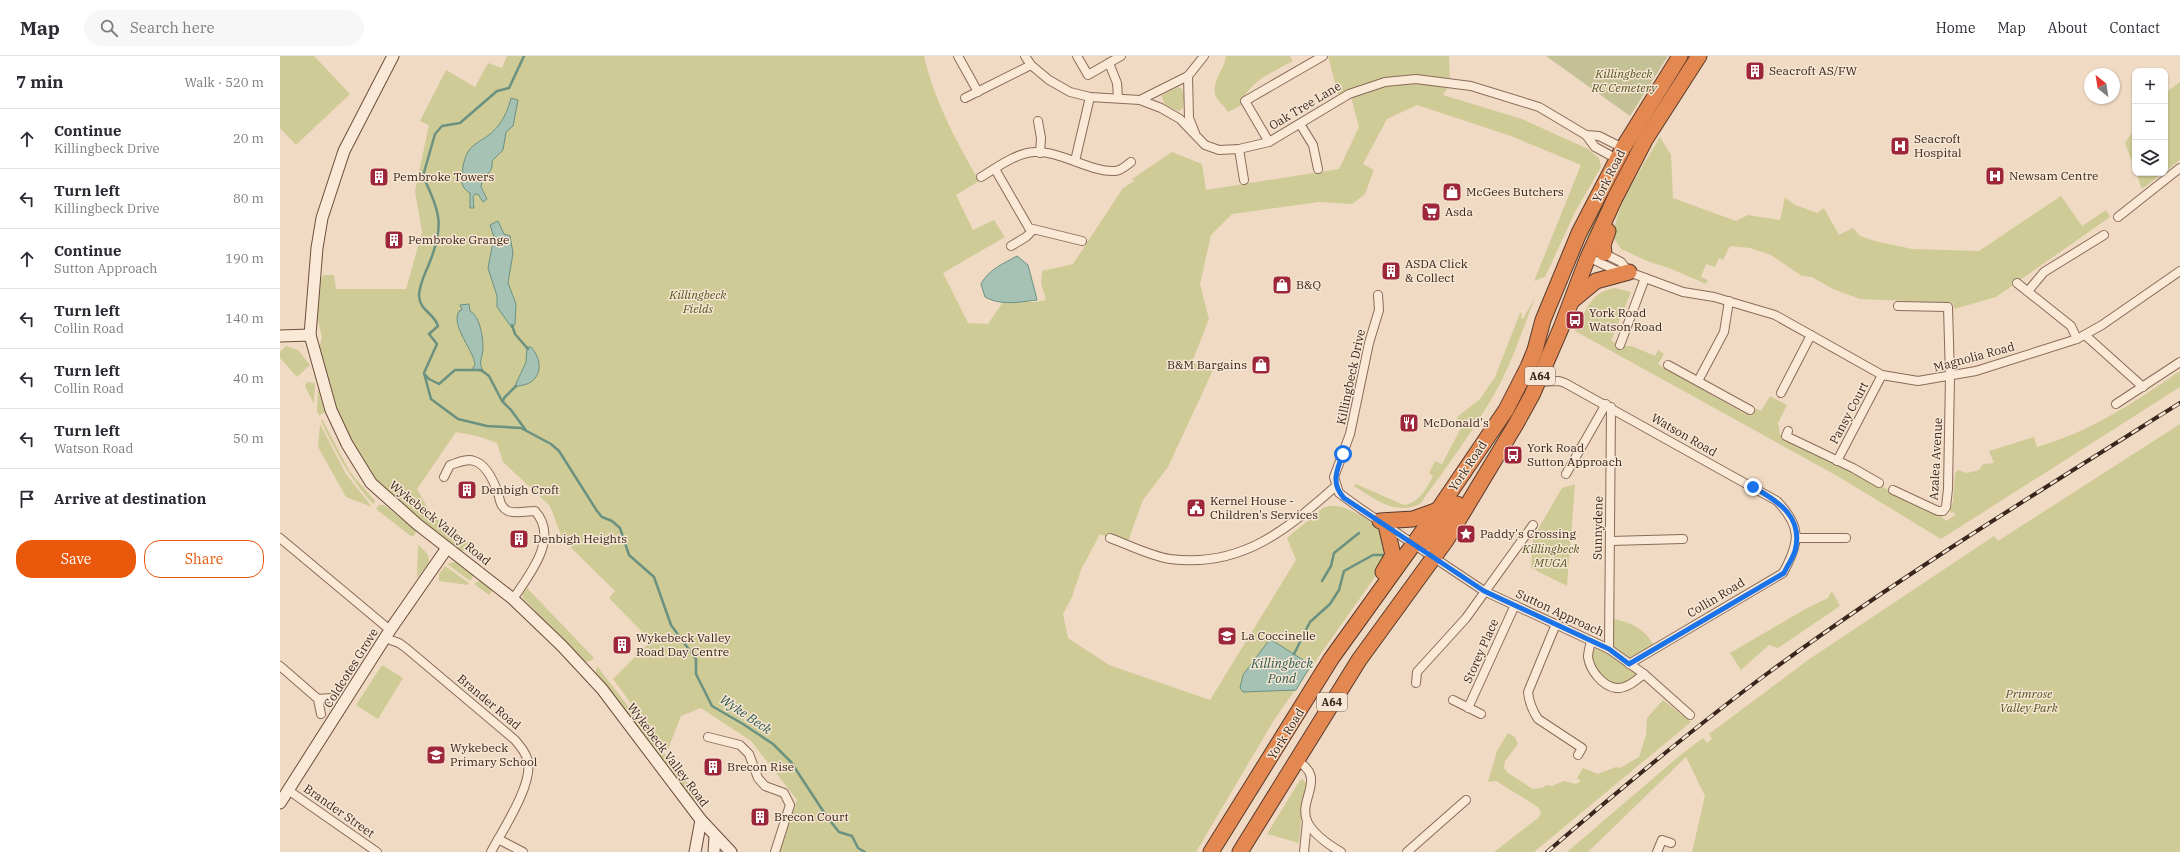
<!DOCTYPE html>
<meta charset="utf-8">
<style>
:root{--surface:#fff;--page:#f7f7f7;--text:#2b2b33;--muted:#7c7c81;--line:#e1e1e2;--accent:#ea580c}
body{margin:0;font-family:"IBM Plex Serif",serif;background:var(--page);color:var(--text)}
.controls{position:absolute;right:12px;top:12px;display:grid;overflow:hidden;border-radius:8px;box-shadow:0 1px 3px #0004}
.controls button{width:36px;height:36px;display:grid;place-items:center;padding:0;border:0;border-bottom:1px solid var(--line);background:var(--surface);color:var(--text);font:20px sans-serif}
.compass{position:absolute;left:1804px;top:12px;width:36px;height:36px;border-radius:50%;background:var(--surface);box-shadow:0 1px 3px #0004;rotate:330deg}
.stop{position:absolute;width:12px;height:12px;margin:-9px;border:3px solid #1a73e8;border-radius:50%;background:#fff}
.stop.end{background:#1a73e8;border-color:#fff;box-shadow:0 1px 4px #0008}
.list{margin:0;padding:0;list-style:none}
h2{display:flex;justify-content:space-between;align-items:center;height:52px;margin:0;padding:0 16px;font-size:17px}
h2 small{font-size:13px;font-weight:400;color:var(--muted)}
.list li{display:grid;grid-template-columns:26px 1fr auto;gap:12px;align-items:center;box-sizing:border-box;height:60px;padding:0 16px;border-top:1px solid var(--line)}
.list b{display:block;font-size:15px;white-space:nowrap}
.list p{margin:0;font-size:13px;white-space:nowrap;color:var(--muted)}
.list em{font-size:13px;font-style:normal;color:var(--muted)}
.actions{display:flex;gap:8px;padding:12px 16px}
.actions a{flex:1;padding:9px 0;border:1px solid var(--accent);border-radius:16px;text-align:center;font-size:14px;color:var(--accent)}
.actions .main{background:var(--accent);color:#fff}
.icon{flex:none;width:22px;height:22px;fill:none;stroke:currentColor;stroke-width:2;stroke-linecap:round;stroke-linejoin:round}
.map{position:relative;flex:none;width:1900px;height:796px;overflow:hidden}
header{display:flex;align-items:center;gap:24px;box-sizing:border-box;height:56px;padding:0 20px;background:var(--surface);border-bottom:1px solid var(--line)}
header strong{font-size:19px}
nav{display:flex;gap:22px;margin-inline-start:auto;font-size:14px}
.search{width:280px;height:36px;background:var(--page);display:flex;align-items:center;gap:10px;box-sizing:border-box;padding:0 14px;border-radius:22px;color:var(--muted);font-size:15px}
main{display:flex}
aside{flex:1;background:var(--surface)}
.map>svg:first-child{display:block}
.green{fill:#cfcb96}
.cemetery{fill:#c3c195}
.water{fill:#a5c2b5;stroke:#6b9181}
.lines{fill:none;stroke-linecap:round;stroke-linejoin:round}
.stream{stroke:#6b9181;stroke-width:2.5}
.street-casing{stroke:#8b6b59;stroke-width:10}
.secondary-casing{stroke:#6d4c3c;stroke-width:13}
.highway-casing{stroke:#583a2d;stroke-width:17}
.street{stroke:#fae9d6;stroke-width:8}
.secondary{stroke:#fae9d6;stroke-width:11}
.highway{stroke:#e38850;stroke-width:15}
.rail-casing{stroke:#3a261d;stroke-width:4}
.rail{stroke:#f7e6d3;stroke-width:2.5;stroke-dasharray:8;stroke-linecap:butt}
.route{stroke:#1a73e8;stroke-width:5}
.labels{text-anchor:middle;stroke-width:3;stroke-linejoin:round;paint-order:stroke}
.shield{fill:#f7e6d3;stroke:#736054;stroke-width:1}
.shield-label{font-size:11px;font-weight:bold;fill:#3a261d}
.poi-label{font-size:12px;fill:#3a261d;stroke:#f7e6d3;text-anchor:start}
.park-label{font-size:12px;font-style:italic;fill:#535723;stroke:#f7e6d3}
.street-label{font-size:12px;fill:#3a261d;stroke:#f7e6d3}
.water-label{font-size:13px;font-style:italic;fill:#2c5b4f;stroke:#f7e6d3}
</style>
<header>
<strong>Map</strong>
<div class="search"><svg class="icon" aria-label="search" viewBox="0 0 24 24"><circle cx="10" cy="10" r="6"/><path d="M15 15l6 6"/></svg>Search here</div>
<nav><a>Home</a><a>Map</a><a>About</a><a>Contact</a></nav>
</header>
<main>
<aside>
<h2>7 min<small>Walk · 520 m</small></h2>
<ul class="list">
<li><svg class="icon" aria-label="ahead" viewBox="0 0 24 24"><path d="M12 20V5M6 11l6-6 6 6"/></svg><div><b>Continue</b><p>Killingbeck Drive</p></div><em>20 m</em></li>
<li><svg class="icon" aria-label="left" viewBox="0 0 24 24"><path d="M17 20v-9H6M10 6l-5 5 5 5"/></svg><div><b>Turn left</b><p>Killingbeck Drive</p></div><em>80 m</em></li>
<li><svg class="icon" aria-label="ahead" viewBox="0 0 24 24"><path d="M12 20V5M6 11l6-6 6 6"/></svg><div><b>Continue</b><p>Sutton Approach</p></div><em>190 m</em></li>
<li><svg class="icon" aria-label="left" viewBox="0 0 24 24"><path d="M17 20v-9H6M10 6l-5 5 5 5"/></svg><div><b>Turn left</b><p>Collin Road</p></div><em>140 m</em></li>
<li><svg class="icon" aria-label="left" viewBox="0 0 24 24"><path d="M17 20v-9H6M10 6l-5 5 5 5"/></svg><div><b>Turn left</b><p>Collin Road</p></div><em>40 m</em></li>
<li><svg class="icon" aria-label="left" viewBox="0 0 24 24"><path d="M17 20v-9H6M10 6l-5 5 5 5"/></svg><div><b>Turn left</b><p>Watson Road</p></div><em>50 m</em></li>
<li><svg class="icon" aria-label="arrive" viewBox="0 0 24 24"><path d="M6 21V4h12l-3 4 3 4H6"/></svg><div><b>Arrive at destination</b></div></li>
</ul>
<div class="actions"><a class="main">Save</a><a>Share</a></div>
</aside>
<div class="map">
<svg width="1900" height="796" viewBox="0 0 1900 796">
<rect width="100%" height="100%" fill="#f0dac3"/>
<g class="green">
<polygon points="0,0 34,0 70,38 16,89 0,72"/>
<path d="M227,0H644C655,46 676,85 699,125L676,139L693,174L714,164L725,181L663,217L688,267L708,268L723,246H755L766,244L761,227L762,215L793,208L843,132L854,125L852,123L892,96L922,108L926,134L1059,113L1079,71L1070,37L1058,39L1048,0H1169L1170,28L1163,39L1242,63L1308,93L1319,102L1321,111L1295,156L1265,221L1254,225L1301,109L1231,80L1137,49L1107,63L1083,108L1094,114L1085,138L1072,148L1039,146L952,158L931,179L920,228L929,263L912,306L933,314L888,411L863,444L847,488L820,478L801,514L792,541L783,558L788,582L829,609L930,644L1016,504L1007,482L1043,452C1062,443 1086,464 1102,473L1108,492L1102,511L994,664L916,796H498L517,744L471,685L421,652L401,660L387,696L333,623L371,585L329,542L335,535L283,484L270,450L223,406L217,387L197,380L176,376L137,433L151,458L189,487L187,494L181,495L124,452L100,429L74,392L53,346L39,292L42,282L37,259L40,223L44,219H54L56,233H126L142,176L135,135L149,69L140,65L166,14L195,31L208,7L222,12Z"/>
<path d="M946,0H1010L1013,5C996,15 965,26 963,48L948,56C945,50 939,47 936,41C930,26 945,13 946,0Z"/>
<polygon points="1900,26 1900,104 1885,116 1885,37"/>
<path d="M898,31L902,33L904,40L903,52L899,55C890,51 882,50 882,39Z"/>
<polygon points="1855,72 1855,114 1845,87"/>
<path d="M1380,81L1391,99L1393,142L1456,165L1468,159L1500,164L1505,141C1512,150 1526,152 1537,157L1544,152L1559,179L1573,172L1580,180L1595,185L1632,193L1699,195L1781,140L1802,170L1826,154L1830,161L1716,241L1674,253L1673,247L1580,243L1553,233L1532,221L1522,220L1491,199L1470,192L1450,190L1443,204L1439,202L1435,211L1426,208L1421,221L1428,224L1426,228L1389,212L1367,205L1341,193L1333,181C1337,146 1362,112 1380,81Z"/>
<polygon points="1343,106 1345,107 1308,183 1305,178"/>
<polygon points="1856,117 1883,117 1862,133"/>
<path d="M1335,232L1351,236L1331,285L1343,290H1352L1375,300L1378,294L1384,298L1378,308L1465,358L1471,350L1481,355L1490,340L1507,349L1498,367L1500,379L1662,461L1666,465L1675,459L1674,456L1671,457L1670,455L1673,445L1675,417L1678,414L1687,417L1699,414L1703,408L1714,407L1709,395L1754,381L1757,391C1810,376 1855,346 1900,315V331L1661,483L1559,421L1295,275C1307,255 1309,236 1335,232Z"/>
<path d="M1255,241C1244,270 1235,298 1221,326C1198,369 1168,409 1140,448C1116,460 1094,443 1074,430L1076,428L1124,449C1139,447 1146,433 1153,420L1149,417L1155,405L1162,408L1182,370L1176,366L1177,361L1200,343L1215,321L1240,257H1242L1241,262L1243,263Z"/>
<polygon points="6,290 18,294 30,309 17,321 0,302 0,296"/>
<polygon points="27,326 35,327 34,348 25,330"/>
<polygon points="38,333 45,356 39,360 37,355"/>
<path d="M42,363L70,416L95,445L93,448C70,423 55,395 41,365Z"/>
<polygon points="40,368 66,418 92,451 66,441 38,391"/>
<polygon points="1900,368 1900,796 1412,796 1425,740 1406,701 1308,796 1287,796 1398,701 1423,682 1427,687 1432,683 1429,678 1528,604 1714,480 1718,485"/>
<polygon points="1295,428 1287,530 1251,512 1253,482 1282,432"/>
<polygon points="99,449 104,449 137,475 132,481 96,453"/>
<path d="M138,489C156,503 149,507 137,522Z"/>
<polygon points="174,506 180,507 195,518 190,525 167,508"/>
<polygon points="165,510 189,527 188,529 159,525 159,518"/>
<polygon points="201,523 214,532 209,539 194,528"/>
<path d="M247,532L314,602C310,606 306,607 301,604L243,542L242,538Z"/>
<polygon points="1552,535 1560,550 1498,592 1489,589 1461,614 1450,597 1527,552 1548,542"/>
<path d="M1329,562C1353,567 1363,571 1376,592L1349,608L1364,618L1336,632L1312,614L1311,585L1328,593Z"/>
<polygon points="102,609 123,622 98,663 76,649"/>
<polygon points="317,610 419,742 411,743 315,619"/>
<polygon points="1383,644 1411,666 1254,796 1214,796 1258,762 1261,757 1258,751 1216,725 1208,726 1217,695 1228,677 1235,681 1238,688 1225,705 1224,712 1228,717 1253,733 1262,732 1266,729 1272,730 1284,725 1296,728 1301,725 1297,722 1303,712 1318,718 1336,711 1340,712 1359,701 1366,679 1367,662"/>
<polygon points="1023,723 1027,728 1022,752 1019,787 987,778 1020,724"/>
</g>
<polygon class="cemetery" points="1266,0 1388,0 1350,60"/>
<g class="water">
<path d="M231,42L238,44L233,70L226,76L223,94L212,105C214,113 207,119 202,124L201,131L207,143L203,146L198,138H195L193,141L194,152H190V137C183,133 181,128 182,119C185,82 201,91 218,70C225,61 228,53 231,42Z"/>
<polygon points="218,165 224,178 230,180 233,197 228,227 236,248 235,268 232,272 217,251 217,240 208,212 214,181 210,169"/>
<path d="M737,200L748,209C751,221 754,231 757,244C739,246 722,250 705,241L701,228C709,213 723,208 737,200Z"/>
<path d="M189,248L190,255C200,260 203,281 203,292C203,302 197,306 204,316L192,313L195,309C195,296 170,270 179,255L182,254L180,249Z"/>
<path d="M247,291H251C262,303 263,321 247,328C242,330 239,329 234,332L246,306Z"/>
<polygon points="990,583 1031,609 1016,634 963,636 960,632 963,619"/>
</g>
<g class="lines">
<g class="stream">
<path d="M244,0L229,32L217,35L180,67L162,70L155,78L143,120C160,157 165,169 149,208C145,218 139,229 139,240C140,255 154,257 158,270L149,278L157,288L144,317L151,343L178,363L207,370L241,372L271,388L279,395L317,455L322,461L332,465L340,472L349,499L374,521L391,569L416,603V618L432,650L463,668L493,688L511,706L547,761L559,776L572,780L578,792L585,796"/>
<polyline points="232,269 235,278 248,293"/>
<polyline points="145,319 149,323 159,328 175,314 201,314 209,320 222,345 231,354 245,373"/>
<polyline points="223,345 224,342 236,330"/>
<polyline points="1042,525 1051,510 1054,497 1079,477"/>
<polyline points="1014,598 1030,566 1050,548 1059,534 1064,515 1093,499 1106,499"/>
</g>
<g class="street-casing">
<g id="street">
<polyline points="678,0 698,36"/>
<polyline points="745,0 751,9 769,24 790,36 810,41 860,44 881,52 900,63 925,89 939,94 959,93 989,86 1069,38 1105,26 1136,23 1191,30 1259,51 1306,79 1319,80 1343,92"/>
<polyline points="797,0 808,19 841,0"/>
<polyline points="829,7 837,27 838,42"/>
<polyline points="908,20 909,62 915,77"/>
<polyline points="685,42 751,9"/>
<polyline points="860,44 908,20 924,0"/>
<polyline points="758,65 761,82 760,97"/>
<polyline points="1020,68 1033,89 1038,113"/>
<polyline points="1306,79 1315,91 1337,103"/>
<polyline points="989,86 965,45 1043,0"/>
<polyline points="959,93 964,124"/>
<polyline points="795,105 810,41"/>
<polyline points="715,113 749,172 802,185"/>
<path d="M701,121C716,112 736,97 754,96C779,94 812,117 835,115C841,115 847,109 851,106"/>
<polyline points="1838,161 1900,112"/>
<polyline points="731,190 746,181 752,175"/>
<polyline points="1321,196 1341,206 1349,216"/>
<polyline points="1308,201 1335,214 1349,216 1403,236 1434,241 1495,259 1602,319 1638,325 1696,315 1797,283 1822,269 1900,215"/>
<polyline points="1737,227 1791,270 1797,283"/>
<polyline points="1748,235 1764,216 1824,179"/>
<polyline points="1098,239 1099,254 1089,287 1070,378 1054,421 1059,437 1081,453 1204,535 1329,593 1364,618 1410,659"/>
<polyline points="1805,279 1863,331"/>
<polyline points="1340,289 1365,222"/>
<polyline points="1388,309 1470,354"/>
<polyline points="1418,325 1444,276 1449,245"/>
<path d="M1257,326L1279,325L1285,327L1497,445C1522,471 1520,486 1503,517L1349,608"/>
<polyline points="1501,337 1531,279"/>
<polyline points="1836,348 1900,306"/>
<polyline points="1508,375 1506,380 1573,412 1599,427"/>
<polyline points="1557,405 1602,319"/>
<polyline points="1286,418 1326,348"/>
<path d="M164,421L170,409C177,407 187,402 194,405C206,408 214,426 218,437C220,444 220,451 228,455C235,458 248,455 255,455C280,482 249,519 233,543"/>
<polyline points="1613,434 1658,455 1663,455 1666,451 1668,433 1670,321 1668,251 1618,250"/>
<polyline points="0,482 110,574"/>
<path d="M830,482C849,489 870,500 890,503C962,512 1006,474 1056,430"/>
<polyline points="1517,482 1566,482"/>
<polyline points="1330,485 1403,483"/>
<path d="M1276,568L1248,636C1249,646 1252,654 1258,663L1302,692L1298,699"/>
<path d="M105,582L119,587L126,592L235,684C241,691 246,697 248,705C253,729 222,775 211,796"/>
<path d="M1311,585C1310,590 1308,596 1308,601C1310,614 1322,630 1336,632C1347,633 1356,624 1364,618"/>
<polyline points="1329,593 1331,351"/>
<polyline points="0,610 38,643 41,658"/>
<polyline points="1136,627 1137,616 1186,562 1253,469"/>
<polyline points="38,643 51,642"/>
<polyline points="1173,644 1201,658"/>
<polyline points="1188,652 1235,549"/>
<polyline points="428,681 460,689 469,698 478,722 485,730 504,737 510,749 495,796"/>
<path d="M1016,704C1048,722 1018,742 1027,765C1033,778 1049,789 1061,796"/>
<polyline points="8,734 97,796"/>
<polyline points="218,783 243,796"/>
<polyline points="1024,796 1027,765"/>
<polyline points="1127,796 1186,744"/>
<polyline points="1377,796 1382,784 1391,787"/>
</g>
</g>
<g class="secondary-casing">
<g id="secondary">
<polyline points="113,0 64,95 42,162 37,192 30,279 51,354 67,388 91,427 137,468 233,543 282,590 322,633 421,764 451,796"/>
<polyline points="0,280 30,279"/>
<polyline points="0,747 110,574 167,492"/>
<polyline points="415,796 421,764"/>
<polyline points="434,796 435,781"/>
</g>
</g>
<g class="highway-casing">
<g id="highway">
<polyline points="1324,197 1323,189 1328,175"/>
<polyline points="1293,244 1316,225 1349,216"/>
<polyline points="1100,465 1133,463 1158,454"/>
<polyline points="1133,488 1148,487 1152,484 1177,448"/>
<polyline points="1103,516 1113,499 1106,469"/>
<polyline points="931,796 1051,603 1158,454 1226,354 1248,311 1255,294 1263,264 1299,177 1343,92 1400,0"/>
<polyline points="960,796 1079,604 1167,483 1236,368 1252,339 1281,272 1308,201 1335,142 1365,84 1419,0"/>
</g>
</g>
<use href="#street" class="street"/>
<use href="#secondary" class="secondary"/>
<use href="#highway" class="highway"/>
<g class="rail-casing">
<path id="rail" d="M1267,796C1339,734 1412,673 1488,617C1621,520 1761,434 1900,347"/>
</g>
<use href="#rail" class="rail"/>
</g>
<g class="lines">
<path class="route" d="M1063,398C1056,415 1051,428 1064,442L1204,535L1329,593L1349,608L1504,517C1507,510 1513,502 1515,495C1524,461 1498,445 1473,431"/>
</g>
<defs>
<g id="building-square" transform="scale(1)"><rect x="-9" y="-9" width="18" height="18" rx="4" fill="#9d263b" stroke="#f7e6d3"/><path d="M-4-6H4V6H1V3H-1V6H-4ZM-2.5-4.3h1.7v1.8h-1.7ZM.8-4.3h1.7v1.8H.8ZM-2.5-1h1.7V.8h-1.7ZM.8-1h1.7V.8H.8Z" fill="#fff"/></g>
<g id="hospital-square" transform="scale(1)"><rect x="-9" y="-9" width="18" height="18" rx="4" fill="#9d263b" stroke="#f7e6d3"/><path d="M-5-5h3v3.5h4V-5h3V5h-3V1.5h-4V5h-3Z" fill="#fff"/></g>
<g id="shop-square" transform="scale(1)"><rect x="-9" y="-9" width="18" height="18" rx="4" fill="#9d263b" stroke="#f7e6d3"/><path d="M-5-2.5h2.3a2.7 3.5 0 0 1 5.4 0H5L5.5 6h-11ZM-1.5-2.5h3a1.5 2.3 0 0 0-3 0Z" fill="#fff"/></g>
<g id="supermarket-square" transform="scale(1)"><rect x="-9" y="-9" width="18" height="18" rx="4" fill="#9d263b" stroke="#f7e6d3"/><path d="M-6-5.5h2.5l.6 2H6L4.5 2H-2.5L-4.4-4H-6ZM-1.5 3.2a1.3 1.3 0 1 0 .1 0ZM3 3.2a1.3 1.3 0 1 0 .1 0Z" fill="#fff"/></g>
<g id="bus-square" transform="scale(1)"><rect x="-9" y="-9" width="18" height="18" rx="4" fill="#9d263b" stroke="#f7e6d3"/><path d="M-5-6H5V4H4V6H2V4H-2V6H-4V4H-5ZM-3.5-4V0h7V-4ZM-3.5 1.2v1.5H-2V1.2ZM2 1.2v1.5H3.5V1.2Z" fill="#fff"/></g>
<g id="restaurant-square" transform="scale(1)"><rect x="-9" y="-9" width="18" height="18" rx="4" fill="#9d263b" stroke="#f7e6d3"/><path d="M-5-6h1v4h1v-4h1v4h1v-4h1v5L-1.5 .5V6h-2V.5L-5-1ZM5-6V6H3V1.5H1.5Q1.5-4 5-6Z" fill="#fff"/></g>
<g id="civic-square" transform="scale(1)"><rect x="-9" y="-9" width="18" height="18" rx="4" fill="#9d263b" stroke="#f7e6d3"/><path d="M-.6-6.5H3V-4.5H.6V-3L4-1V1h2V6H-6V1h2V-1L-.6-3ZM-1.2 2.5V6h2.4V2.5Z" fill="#fff"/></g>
<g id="sight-square" transform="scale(1)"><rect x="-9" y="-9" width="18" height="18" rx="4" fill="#9d263b" stroke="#f7e6d3"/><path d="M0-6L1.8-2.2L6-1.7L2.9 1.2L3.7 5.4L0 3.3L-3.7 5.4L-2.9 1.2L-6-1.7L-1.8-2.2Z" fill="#fff"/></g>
<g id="school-square" transform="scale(1)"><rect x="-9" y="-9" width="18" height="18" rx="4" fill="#9d263b" stroke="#f7e6d3"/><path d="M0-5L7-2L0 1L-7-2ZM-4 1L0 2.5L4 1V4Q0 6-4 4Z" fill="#fff"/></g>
</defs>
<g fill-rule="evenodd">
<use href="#building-square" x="1475" y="15"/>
<use href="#hospital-square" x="1620" y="90"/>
<use href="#hospital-square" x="1715" y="120"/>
<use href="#building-square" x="99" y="121"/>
<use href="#shop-square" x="1172" y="136"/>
<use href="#supermarket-square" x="1151" y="156"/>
<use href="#building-square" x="114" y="184"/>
<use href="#building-square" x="1111" y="215"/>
<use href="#shop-square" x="1002" y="229"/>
<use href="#bus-square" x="1295" y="264"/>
<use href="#shop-square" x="981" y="309"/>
<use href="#restaurant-square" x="1129" y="367"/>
<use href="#bus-square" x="1233" y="399"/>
<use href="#building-square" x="187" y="434"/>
<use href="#civic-square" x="916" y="452"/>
<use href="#sight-square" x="1186" y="478"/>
<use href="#building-square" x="239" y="483"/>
<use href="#school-square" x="947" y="580"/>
<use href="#building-square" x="342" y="589"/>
<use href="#school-square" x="156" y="699"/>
<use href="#building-square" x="433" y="711"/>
<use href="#building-square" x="480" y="761"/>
</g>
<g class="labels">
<g class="shield">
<rect x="1245" y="311" width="30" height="18" rx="3"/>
<rect x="1037" y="637" width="30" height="18" rx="3"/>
</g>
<g class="shield-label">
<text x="1260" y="324">A64</text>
<text x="1052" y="650">A64</text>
</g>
<g class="poi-label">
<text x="1489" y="19">Seacroft AS/FW</text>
<text x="1634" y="87">Seacroft<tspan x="1634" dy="14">Hospital</tspan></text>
<text x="1729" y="124">Newsam Centre</text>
<text x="113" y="125">Pembroke Towers</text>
<text x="1186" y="140">McGees Butchers</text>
<text x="1165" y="160">Asda</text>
<text x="128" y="188">Pembroke Grange</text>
<text x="1125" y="212">ASDA Click<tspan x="1125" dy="14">&amp; Collect</tspan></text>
<text x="1016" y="233">B&amp;Q</text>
<text x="1309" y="261">York Road<tspan x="1309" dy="14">Watson Road</tspan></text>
<text x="967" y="313" text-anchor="end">B&amp;M Bargains</text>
<text x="1143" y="371">McDonald's</text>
<text x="1247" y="396">York Road<tspan x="1247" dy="14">Sutton Approach</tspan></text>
<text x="201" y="438">Denbigh Croft</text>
<text x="930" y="449">Kernel House -<tspan x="930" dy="14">Children's Services</tspan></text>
<text x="1200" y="482">Paddy's Crossing</text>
<text x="253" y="487">Denbigh Heights</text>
<text x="961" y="584">La Coccinelle</text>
<text x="356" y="586">Wykebeck Valley<tspan x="356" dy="14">Road Day Centre</tspan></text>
<text x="170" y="696">Wykebeck<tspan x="170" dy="14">Primary School</tspan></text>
<text x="447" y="715">Brecon Rise</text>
<text x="494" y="765">Brecon Court</text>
</g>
<g class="park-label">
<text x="1344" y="22">Killingbeck<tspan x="1344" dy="14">RC Cemetery</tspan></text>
<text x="418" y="243">Killingbeck<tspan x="418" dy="14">Fields</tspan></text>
<text x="1271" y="497">Killingbeck<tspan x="1271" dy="14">MUGA</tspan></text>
<text x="1749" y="642">Primrose<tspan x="1749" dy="14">Valley Park</tspan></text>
</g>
<g class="street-label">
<text transform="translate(1025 50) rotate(-31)" y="4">Oak Tree Lane</text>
<text transform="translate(1329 120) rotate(-63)" y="4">York Road</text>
<text transform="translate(1694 301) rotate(-15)" y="4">Magnolia Road</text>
<text transform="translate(1071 321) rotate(-78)" y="4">Killingbeck Drive</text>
<text transform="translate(1569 357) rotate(-62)" y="4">Pansy Court</text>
<text transform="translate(1404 379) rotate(30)" y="4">Watson Road</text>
<text transform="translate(1656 403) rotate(-87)" y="4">Azalea Avenue</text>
<text transform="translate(1188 410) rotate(-56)" y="4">York Road</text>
<text transform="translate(160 467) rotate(39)" y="4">Wykebeck Valley Road</text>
<text transform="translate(1318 472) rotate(-89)" y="4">Sunnydene</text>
<text transform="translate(1436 542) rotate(-31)" y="4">Collin Road</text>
<text transform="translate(1280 557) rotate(25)" y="4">Sutton Approach</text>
<text transform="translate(1201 595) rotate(-66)" y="4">Storey Place</text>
<text transform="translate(71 612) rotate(-58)" y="4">Coldcotes Grove</text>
<text transform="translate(209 646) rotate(40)" y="4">Brander Road</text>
<text transform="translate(1006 678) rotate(-58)" y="4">York Road</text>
<text transform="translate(388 699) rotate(53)" y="4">Wykebeck Valley Road</text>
<text transform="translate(59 755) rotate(35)" y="4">Brander Street</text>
</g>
<g class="water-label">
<text x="1002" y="612">Killingbeck<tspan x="1002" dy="15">Pond</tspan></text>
<text transform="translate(466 658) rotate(34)" y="5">Wyke Beck</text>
</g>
</g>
</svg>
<div class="controls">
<button>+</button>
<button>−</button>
<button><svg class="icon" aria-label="layers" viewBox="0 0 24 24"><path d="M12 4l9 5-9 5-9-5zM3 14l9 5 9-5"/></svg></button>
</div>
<svg class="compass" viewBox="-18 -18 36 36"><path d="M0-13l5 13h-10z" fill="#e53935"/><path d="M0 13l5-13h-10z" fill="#7c7c81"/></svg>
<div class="stop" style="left:1063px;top:398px"></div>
<div class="stop end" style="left:1473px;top:431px"></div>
</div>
</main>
